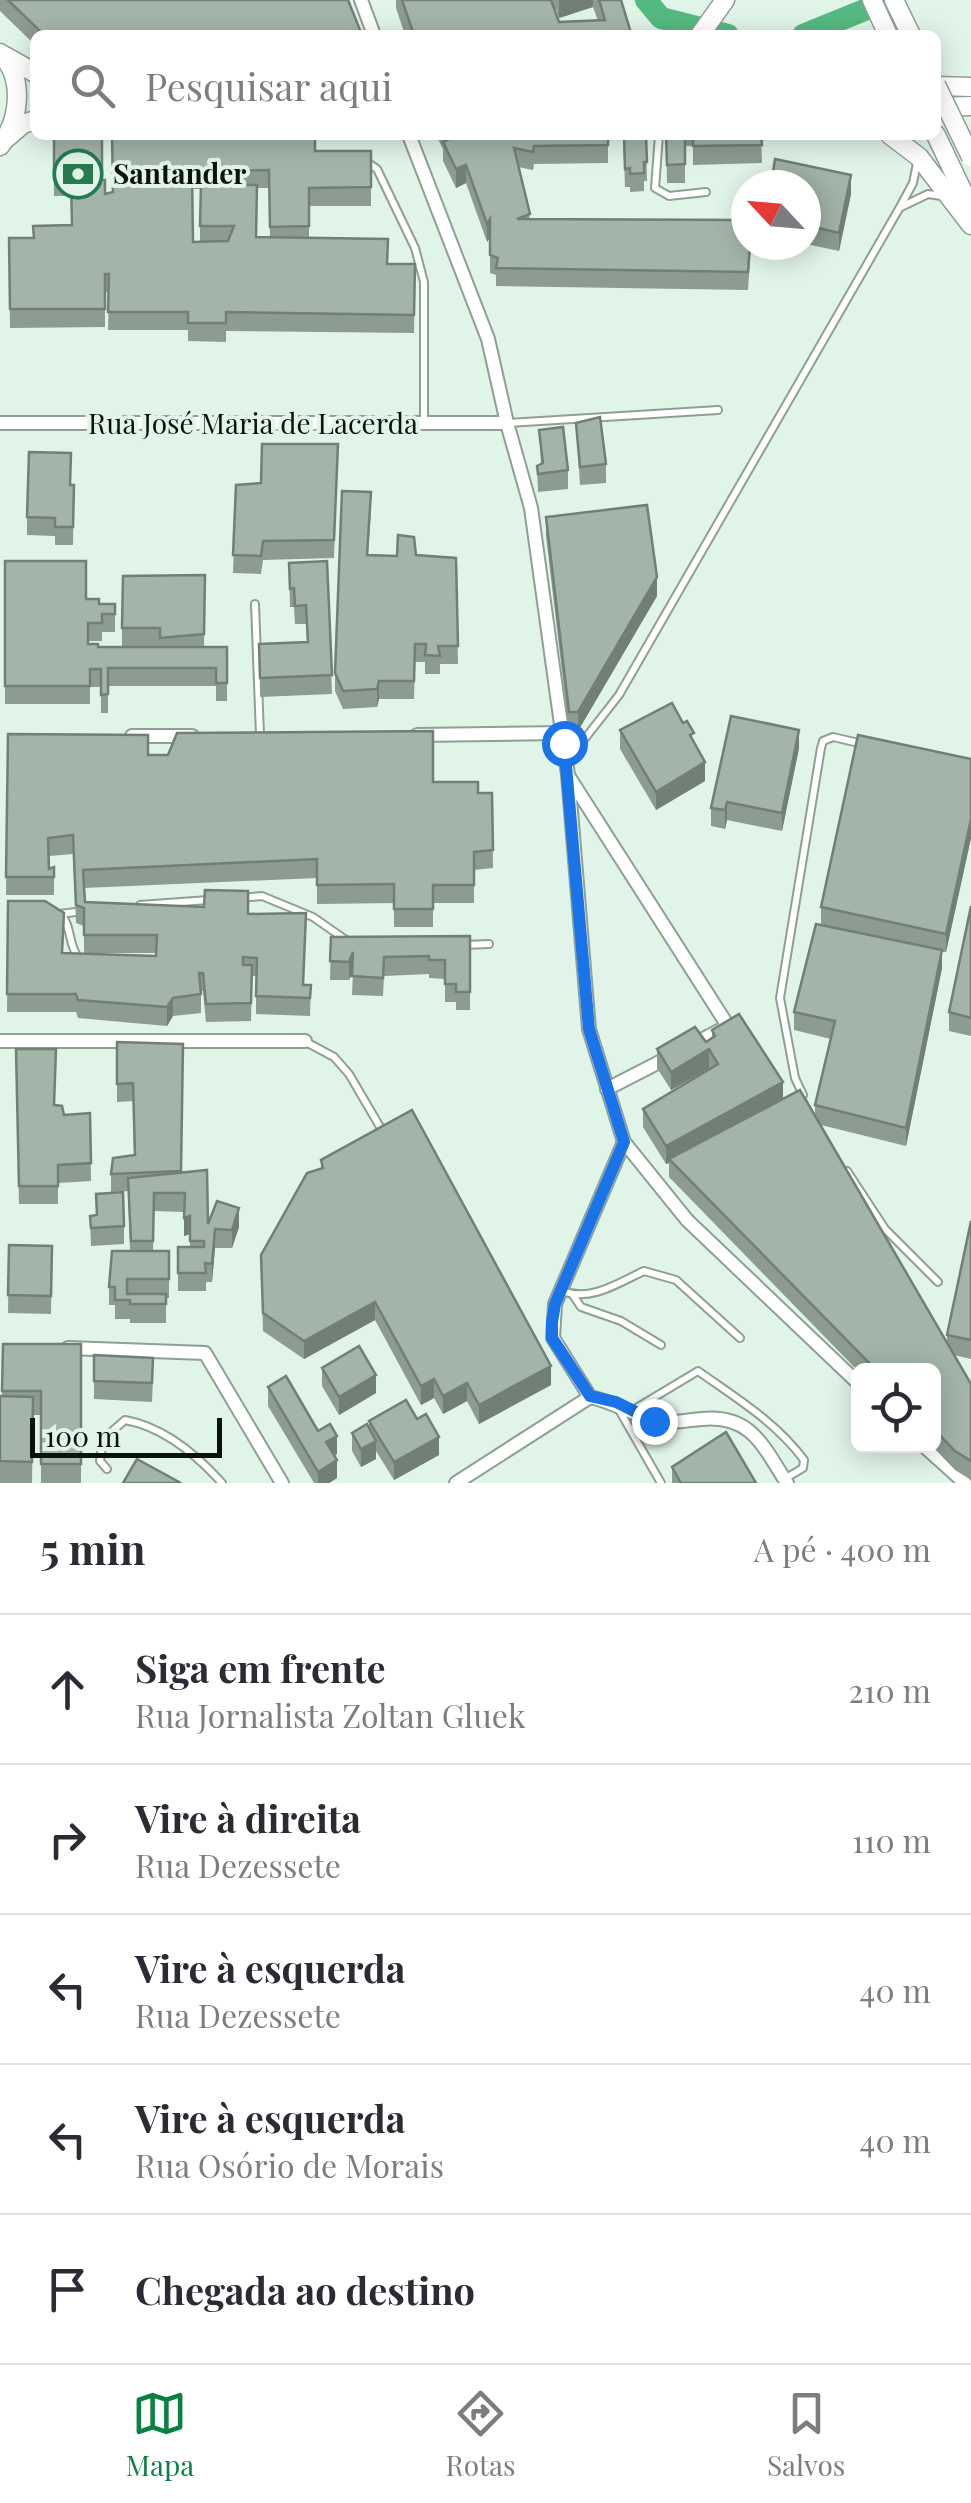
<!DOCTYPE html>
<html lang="pt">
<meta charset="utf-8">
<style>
:root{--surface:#fff;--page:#f2f2f3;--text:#2b2b33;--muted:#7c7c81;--line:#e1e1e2;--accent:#0b8043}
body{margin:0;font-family:"Playfair Display",serif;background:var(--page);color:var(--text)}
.controls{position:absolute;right:30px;bottom:30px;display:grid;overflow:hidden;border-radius:15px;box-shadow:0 5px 25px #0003}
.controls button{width:90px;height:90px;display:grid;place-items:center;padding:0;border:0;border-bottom:2px solid var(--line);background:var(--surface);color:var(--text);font:50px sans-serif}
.compass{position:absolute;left:731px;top:170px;width:90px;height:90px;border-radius:50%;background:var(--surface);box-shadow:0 5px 25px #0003;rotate:296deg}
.scale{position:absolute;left:30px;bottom:25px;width:192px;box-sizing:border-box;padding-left:10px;border:5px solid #0c120e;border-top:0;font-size:28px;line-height:35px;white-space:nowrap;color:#0c120e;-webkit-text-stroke:8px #e1f4e8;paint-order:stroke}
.stop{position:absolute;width:30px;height:30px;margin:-22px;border:8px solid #1a73e8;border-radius:50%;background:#fff}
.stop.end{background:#1a73e8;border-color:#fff;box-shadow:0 2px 10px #0008}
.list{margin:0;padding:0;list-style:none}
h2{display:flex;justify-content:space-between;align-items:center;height:130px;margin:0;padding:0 40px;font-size:42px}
h2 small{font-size:32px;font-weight:400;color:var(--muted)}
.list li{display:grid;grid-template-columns:65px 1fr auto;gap:30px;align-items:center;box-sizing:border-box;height:150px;padding:0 40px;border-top:2px solid var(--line)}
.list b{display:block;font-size:38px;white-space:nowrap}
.list p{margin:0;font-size:32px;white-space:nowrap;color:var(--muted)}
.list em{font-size:32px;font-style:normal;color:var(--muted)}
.icon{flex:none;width:55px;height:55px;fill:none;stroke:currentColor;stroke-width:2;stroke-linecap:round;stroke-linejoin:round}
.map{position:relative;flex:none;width:971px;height:1483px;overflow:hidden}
.search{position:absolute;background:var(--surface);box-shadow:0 5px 25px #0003;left:30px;right:30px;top:30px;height:110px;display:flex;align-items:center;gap:25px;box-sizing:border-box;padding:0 35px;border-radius:15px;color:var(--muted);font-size:38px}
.sheet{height:880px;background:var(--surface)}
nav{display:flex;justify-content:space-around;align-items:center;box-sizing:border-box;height:140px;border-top:2px solid var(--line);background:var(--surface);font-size:28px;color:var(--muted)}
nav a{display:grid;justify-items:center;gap:5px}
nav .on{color:var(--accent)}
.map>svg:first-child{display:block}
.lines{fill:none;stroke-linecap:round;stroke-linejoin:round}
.river{stroke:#54b980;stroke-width:22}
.lane-casing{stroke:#8e9f94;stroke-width:10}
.street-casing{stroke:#8e9f94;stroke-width:16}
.secondary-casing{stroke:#8e9f94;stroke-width:21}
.lane{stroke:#fff;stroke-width:6}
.street{stroke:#fff;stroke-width:12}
.secondary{stroke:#fff;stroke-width:18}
.secondary-bridge-casing{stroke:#8e9f94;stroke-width:21;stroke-linecap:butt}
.secondary-bridge{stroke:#fff;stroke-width:18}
.wall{fill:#8c9c90;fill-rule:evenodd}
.shaded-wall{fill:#727f76}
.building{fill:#a3b5a8;stroke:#727f76;stroke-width:2.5}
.route{stroke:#1a73e8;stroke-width:12}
.labels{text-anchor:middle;stroke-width:8;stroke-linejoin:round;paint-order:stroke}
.poi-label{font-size:28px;font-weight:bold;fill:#0c120e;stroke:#e1f4e8;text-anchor:start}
.street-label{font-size:28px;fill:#0c120e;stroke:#e1f4e8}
</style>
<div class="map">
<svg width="971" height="1483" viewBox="0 0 971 1483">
<rect width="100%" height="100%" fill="#e1f4e8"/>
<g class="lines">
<g class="river">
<polyline points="646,0 661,18 728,35"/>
<polyline points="803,35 889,0"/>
</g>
<g class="lane-casing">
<g id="lane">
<polyline points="659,135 655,188 669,196 706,192"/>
<polyline points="365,161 377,169 415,248 424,282 424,422"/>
<polyline points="901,207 928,194 941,196"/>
<polyline points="508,423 718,410"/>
<polyline points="255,604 260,735"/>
<polyline points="565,743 583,741 619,695 900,207 913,183 917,163"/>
<polyline points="240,898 262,896 313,917 346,940"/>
<polyline points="140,905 208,900"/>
<polyline points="60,914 83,911"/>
<path d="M61,914C72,927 68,944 78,957"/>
<polyline points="463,945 489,944"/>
<polyline points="306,1042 334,1057 349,1074 383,1132"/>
<polyline points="803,1095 795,1078 780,998 821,748 823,741 833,737 863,744"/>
<polyline points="847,1171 885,1229 938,1282"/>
<path d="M562,1291C591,1302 618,1283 644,1271L676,1280L740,1338"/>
<polyline points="573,1295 581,1307 621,1321 661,1345"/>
<polyline points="618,1408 661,1483"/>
<path d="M633,1410L698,1371C736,1398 776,1422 804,1460L803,1468L786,1478"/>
<path d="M107,1469L100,1461L103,1439L125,1420C164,1427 196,1454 222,1483"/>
</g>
</g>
<g class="street-casing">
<g id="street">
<polyline points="361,0 374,35"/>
<polyline points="409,135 488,339 507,423 531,508 568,775 589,1029 624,1142 687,1220 858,1383"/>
<polyline points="0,423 507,423"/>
<polyline points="417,735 563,733"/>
<polyline points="132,736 192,736"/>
<polyline points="569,777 728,1026 688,1047"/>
<polyline points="0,1041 305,1041"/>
<polyline points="607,1089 671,1056"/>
<polyline points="68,1348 205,1353 282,1483"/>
<polyline points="590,1397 553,1338 555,1304 624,1142"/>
<path d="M590,1397C615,1402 635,1416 655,1421C670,1424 687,1420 702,1419C751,1414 763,1446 787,1483"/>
<polyline points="924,1446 965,1483"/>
<polyline points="456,1483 590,1397"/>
</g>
</g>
<g class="secondary-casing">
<g id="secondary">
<polyline points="872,0 888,35"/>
<polyline points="894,0 911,35"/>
<polyline points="700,35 725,0"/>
<path d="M0,53C25,77 20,120 0,146"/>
<polyline points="5,56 35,73"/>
<polyline points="936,86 971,87"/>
<polyline points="936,107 971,106"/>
<polyline points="890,135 919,157 971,225"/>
<polyline points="936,135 971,209"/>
<polyline points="8,137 23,124 35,120"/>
</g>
</g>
<use href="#lane" class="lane"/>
<use href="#street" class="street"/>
<use href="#secondary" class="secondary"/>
<g class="secondary-bridge-casing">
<polyline id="secondary-bridge" points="936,85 971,157"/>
</g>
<use href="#secondary-bridge" class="secondary-bridge"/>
</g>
<g class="wall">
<polygon points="0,0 348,0 362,35 35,35 35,45 0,11"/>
<path d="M396,0H621L631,35H405L396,8ZM593,7L598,21L559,22L555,9H556L559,18Z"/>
<path d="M53,135H102V180L105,194L112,192V135L315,151H371V206H309V238L388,264H415L414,333L226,331V342L188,341V330H108L109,292H105V327L10,328L9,238H34L72,225L71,196H54ZM257,188H269L270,237H256ZM192,189H200V242H193Z"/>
<polygon points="436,135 608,135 608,163 534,164 533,170 518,167 530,219 751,245 748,290 496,286 496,275 490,273 490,237 487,242 466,183 456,188 443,161 443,149"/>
<polygon points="623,135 646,135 647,181 644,181 644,191 630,192 630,187 625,187"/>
<polygon points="666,135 761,135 762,163 693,165 693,146 685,146 685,183 667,183"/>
<polygon points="806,185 851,194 839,251 806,244"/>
<polygon points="576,423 606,464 606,483 580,485"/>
<polygon points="539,430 568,470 568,489 538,492 537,466 541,464"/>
<polygon points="338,444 334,558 263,560 261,574 233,573 236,485 261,483"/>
<polygon points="71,485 74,485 73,545 55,545 55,536 27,535 27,517"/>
<polygon points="371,510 368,555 416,555 456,558 458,664 440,664 440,674 425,674 425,662 415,662 414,699 379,699 377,707 343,709 335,691 335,673"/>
<polygon points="546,517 657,596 578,731 569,731 546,536"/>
<polygon points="5,561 99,604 115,604 115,632 102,632 102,641 88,641 88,644 98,647 122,647 122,628 205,575 204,647 227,647 227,701 216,701 216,686 108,686 108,713 101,713 101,687 90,687 90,704 5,704"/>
<polygon points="327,561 332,694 260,697 259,644 307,642 306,624 295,624 294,607 290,607 289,563"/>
<polygon points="620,730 694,743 705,781 656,810 620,749"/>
<polygon points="8,734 148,755 433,782 478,793 492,793 493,868 474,870 474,903 433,903 433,927 394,927 394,903 317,904 317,878 84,888 85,902 248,914 304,985 311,985 310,1016 256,1014 256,976 252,976 251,1021 206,1022 203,991 201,991 201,1013 173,1016 167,1026 78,1018 76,1012 7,1012 8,901 63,953 156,956 156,953 84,953 84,926 76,923 73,854 49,856 49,869 54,867 54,895 6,895"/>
<polygon points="799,748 782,831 727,820 725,829 711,826 711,808"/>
<polygon points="971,759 971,838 946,952 942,952 942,968 906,1146 821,1125 947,1342 947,1335 971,1221 971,1359 954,1355 971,1384 971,1480 955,1470 932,1446 934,1446 934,1370 858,1371 669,1177 669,1163 666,1164 643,1127 643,1109 710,1069 671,1090 657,1068 657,1049 706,1042 712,1038 712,1030 783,1099 815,1115 815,1105 831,1039 794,1030 794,1012 821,925 821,907"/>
<polygon points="971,906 971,1036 949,1031 949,1012"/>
<polygon points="470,936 470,1010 456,1010 456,1002 445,1002 445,979 429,978 429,974 384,976 383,996 352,995 353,972 349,980 330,980 331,937"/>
<polygon points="117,1042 183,1044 181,1173 208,1224 239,1227 232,1248 215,1248 212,1282 206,1282 206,1291 178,1291 178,1247 190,1247 190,1234 184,1236 184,1212 154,1211 153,1251 169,1251 169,1298 166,1298 166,1323 130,1323 130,1319 115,1319 115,1305 109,1305 109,1287 130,1251 128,1191 111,1192 111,1174 134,1155 133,1101 117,1102"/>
<polygon points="16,1049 55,1105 64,1115 90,1113 91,1181 58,1183 58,1204 19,1204"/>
<polygon points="321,1160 551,1385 479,1424 467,1401 443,1414 434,1398 421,1405 375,1320 304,1359 263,1331 261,1255 321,1169"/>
<polygon points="96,1194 124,1226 124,1244 91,1246 90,1216 96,1215"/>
<polygon points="9,1245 52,1246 51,1314 8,1313"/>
<polygon points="3,1344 81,1344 81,1483 41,1483 41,1415 33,1415 32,1483 0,1483 0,1396 2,1396"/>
<polygon points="94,1355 153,1376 152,1402 94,1399"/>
<polygon points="322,1368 376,1393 339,1415 322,1386"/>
<polygon points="268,1387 318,1431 337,1454 334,1456 337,1478 329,1483 314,1483 268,1406"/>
<polygon points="369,1421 439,1455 394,1480 376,1451 376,1459 361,1467 352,1451 352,1433 369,1427"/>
<polygon points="672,1467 756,1483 672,1483"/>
</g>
<g class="shaded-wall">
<polygon points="559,0 593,0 593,7 559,18"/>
<polygon points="466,165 466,183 456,188 456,169"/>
<polygon points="851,175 851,194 839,251 839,233"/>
<polygon points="490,219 490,237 487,242 487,224"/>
<polygon points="657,577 657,596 578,731 578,712"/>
<polygon points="379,681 379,699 377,707 377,689"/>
<polygon points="799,730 799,748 782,831 782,813"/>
<polygon points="705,762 705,781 656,810 656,792"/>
<polygon points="727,802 727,820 725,829 725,810"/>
<polygon points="971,819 971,838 946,952 946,934"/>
<polygon points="942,950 942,968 906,1146 906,1128"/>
<polygon points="353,952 353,970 349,980 349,962"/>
<polygon points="173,998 173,1016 167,1026 167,1007"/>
<polygon points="709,1049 709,1068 671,1090 671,1072"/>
<polygon points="783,1082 783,1100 669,1159 669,1163 666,1164 666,1146"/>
<polygon points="239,1208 239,1227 232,1248 232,1230"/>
<polygon points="190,1216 190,1234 184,1236 184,1218"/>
<polygon points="215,1229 215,1248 212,1282 212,1264"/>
<polygon points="375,1302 375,1320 304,1359 304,1341"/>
<polygon points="551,1366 551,1385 479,1424 479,1405"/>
<polygon points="376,1375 376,1393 339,1415 339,1397"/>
<polygon points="434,1379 434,1398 421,1405 421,1386"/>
<polygon points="467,1383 467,1401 443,1414 443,1396"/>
<polygon points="337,1436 337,1454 326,1461 326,1442"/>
<polygon points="439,1437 439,1455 394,1480 394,1462"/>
<polygon points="376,1441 376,1459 361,1467 361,1449"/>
<polygon points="337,1460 337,1478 329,1483 318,1483 318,1472"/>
</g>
<g class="building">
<polygon points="8,0 348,0 362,35 44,35"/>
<polygon points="402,0 551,0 559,22 605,20 599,0 621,0 631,33 631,35 414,35"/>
<polygon points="54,135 102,135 102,171 54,172"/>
<polygon points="112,135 315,135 315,151 371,151 371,187 309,188 309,226 270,227 269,170 192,171 193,242 228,241 234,226 200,226 201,184 257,185 256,237 388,239 387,264 415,264 414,315 226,312 226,323 188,323 188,312 108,312 109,274 105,274 105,309 10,309 9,238 34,238 33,226 72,225 71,180 105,180 105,194 113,192"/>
<polygon points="447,135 608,135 608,145 534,146 533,152 514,148 530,214 517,219 746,220 746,245 750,245 748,272 496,268 498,258 490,255 490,219 487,224 466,165 456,169 443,142 455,136"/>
<polygon points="624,135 646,135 647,162 644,162 644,173 630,174 630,168 625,169"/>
<polygon points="666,135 685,135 685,164 667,165"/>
<polygon points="693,135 761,135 762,145 693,146"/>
<polygon points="775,159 851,175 839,233 806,225 806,185 771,185"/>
<polygon points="600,417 606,464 580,467 576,423"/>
<polygon points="563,427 568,470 538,474 537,466 543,463 539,430"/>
<polygon points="262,444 338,444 334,540 263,541 261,556 233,555 236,485 261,483"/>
<polygon points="29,452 71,453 70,485 74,485 73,527 55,527 55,518 27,517"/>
<polygon points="342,491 371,492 367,555 397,556 398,535 414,537 416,555 456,558 458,646 438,646 440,656 425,655 426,644 415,644 414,681 379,681 377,689 343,691 335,673"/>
<polygon points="647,505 657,577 578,712 569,712 546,517"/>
<polygon points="5,561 86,561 86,599 99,599 99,604 115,604 115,614 102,614 102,623 88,623 88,644 98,644 98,647 227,647 227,683 216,683 216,668 108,668 108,694 101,695 101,669 90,669 90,686 5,686"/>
<polygon points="327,561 332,675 260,678 259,644 308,642 306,605 295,606 294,588 290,589 289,563"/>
<polygon points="205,575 204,634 160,638 160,628 122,628 123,576"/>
<polygon points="672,703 683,723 687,721 694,733 690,735 705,762 656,792 620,730"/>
<polygon points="731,716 799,730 782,813 727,802 725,810 711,808"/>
<polygon points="433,731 433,782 478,782 478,793 492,793 493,850 474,852 474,885 433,885 433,909 394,909 394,884 317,885 317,859 83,870 85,902 204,907 205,890 248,891 248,914 306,913 303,985 311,985 310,998 256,996 257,958 243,957 243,965 252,965 251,1003 206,1004 203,973 199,973 201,994 173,998 167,1007 78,1000 76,994 7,994 8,901 45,901 64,913 62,953 156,956 157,935 84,935 84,908 76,905 73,835 48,838 49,869 54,867 54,877 6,877 8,734 148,735 148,755 168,755 177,733"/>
<polygon points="858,735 971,759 971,819 946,934 821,907"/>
<polygon points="971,906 971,1018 949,1012"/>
<polygon points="816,924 942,950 906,1128 815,1105 835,1021 794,1012"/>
<polygon points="470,936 470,992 456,992 456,984 445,984 445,960 429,960 429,956 384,957 383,978 352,976 353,952 349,962 330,961 331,937"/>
<polygon points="739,1014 783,1082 666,1146 643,1109 718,1064 709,1049 671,1072 657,1049 695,1027 706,1042 715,1036 712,1030"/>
<polygon points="117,1042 183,1044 181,1171 111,1174 113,1158 135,1155 133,1083 117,1084"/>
<polygon points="16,1049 56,1049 54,1105 62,1106 64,1115 90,1113 91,1163 58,1165 58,1186 19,1186"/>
<polygon points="800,1090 971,1384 971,1461 955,1451 934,1429 934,1370 876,1370 669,1159"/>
<polygon points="412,1110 551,1366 479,1405 467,1383 443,1396 434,1379 421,1386 375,1302 304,1341 263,1313 261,1255 307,1173 323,1168 321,1160"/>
<polygon points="207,1170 208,1224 217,1201 239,1208 232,1230 215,1229 212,1264 205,1263 206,1273 178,1273 178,1247 204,1247 204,1241 190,1241 190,1216 184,1218 185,1193 154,1193 153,1241 131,1241 128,1178"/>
<polygon points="123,1192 124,1226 91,1228 90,1216 97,1215 96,1194"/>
<polygon points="971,1221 971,1340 947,1335"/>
<polygon points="9,1245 52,1246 51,1296 8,1295"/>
<polygon points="112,1251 169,1251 169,1279 127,1279 127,1294 166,1294 166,1304 130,1304 130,1300 115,1300 115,1287 109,1287"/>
<polygon points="3,1344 81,1344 81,1464 41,1464 41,1391 2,1391"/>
<polygon points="359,1346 376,1375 339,1397 322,1368"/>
<polygon points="94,1355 153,1358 152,1383 94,1381"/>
<polygon points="286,1376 318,1431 330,1424 337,1436 326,1442 337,1460 318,1472 268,1387"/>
<polygon points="0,1396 33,1397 32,1462 0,1461"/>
<polygon points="406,1400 417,1419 426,1414 439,1437 394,1462 369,1421"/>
<polygon points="367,1424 376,1441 361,1449 352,1433"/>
<polygon points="726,1432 756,1483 681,1483 672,1467"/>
<polygon points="137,1459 181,1483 123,1483"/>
</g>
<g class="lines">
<polyline class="route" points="564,743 589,1029 624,1142 555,1304 552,1322 552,1338 590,1396 616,1402 654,1421"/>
</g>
<defs>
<g id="bank-ring" transform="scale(2.5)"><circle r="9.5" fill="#e1f4e8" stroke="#257b4e" stroke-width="1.5"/><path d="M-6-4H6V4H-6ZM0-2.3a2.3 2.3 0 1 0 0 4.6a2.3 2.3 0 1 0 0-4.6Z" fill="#257b4e"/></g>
</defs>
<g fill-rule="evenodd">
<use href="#bank-ring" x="78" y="174"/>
</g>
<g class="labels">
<g class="poi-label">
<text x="113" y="184">Santander</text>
</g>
<g class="street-label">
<text x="253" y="434">Rua José Maria de Lacerda</text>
</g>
</g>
</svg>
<div class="controls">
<button><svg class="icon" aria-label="locate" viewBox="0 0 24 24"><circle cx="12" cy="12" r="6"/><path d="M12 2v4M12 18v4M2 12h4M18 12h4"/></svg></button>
</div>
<svg class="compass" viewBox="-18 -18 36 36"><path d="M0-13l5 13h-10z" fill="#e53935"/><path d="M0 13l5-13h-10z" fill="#7c7c81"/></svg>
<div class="scale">100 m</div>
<div class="stop" style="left:564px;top:743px"></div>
<div class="stop end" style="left:654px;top:1421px"></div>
<div class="search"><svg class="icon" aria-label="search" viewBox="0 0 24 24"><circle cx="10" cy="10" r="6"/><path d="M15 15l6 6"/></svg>Pesquisar aqui</div>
</div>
<section class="sheet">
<h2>5 min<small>A pé · 400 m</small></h2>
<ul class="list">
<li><svg class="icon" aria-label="ahead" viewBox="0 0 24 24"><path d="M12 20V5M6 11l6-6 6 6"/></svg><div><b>Siga em frente</b><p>Rua Jornalista Zoltan Gluek</p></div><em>210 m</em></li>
<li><svg class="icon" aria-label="right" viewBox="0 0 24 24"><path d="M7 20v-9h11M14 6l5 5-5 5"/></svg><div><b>Vire à direita</b><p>Rua Dezessete</p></div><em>110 m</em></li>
<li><svg class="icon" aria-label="left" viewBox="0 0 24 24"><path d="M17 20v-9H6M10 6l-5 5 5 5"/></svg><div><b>Vire à esquerda</b><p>Rua Dezessete</p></div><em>40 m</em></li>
<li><svg class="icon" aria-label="left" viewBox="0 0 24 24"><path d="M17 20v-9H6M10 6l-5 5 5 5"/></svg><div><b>Vire à esquerda</b><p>Rua Osório de Morais</p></div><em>40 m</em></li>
<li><svg class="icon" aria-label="arrive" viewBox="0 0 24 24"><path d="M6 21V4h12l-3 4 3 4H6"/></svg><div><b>Chegada ao destino</b></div></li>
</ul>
</section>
<nav>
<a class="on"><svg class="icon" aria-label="map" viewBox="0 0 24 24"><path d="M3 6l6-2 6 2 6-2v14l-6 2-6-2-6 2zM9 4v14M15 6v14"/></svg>Mapa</a>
<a><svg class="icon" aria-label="directions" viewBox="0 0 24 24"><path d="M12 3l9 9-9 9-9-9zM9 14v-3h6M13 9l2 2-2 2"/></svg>Rotas</a>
<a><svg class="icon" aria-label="saved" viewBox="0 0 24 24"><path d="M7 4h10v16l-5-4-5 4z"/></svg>Salvos</a>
</nav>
